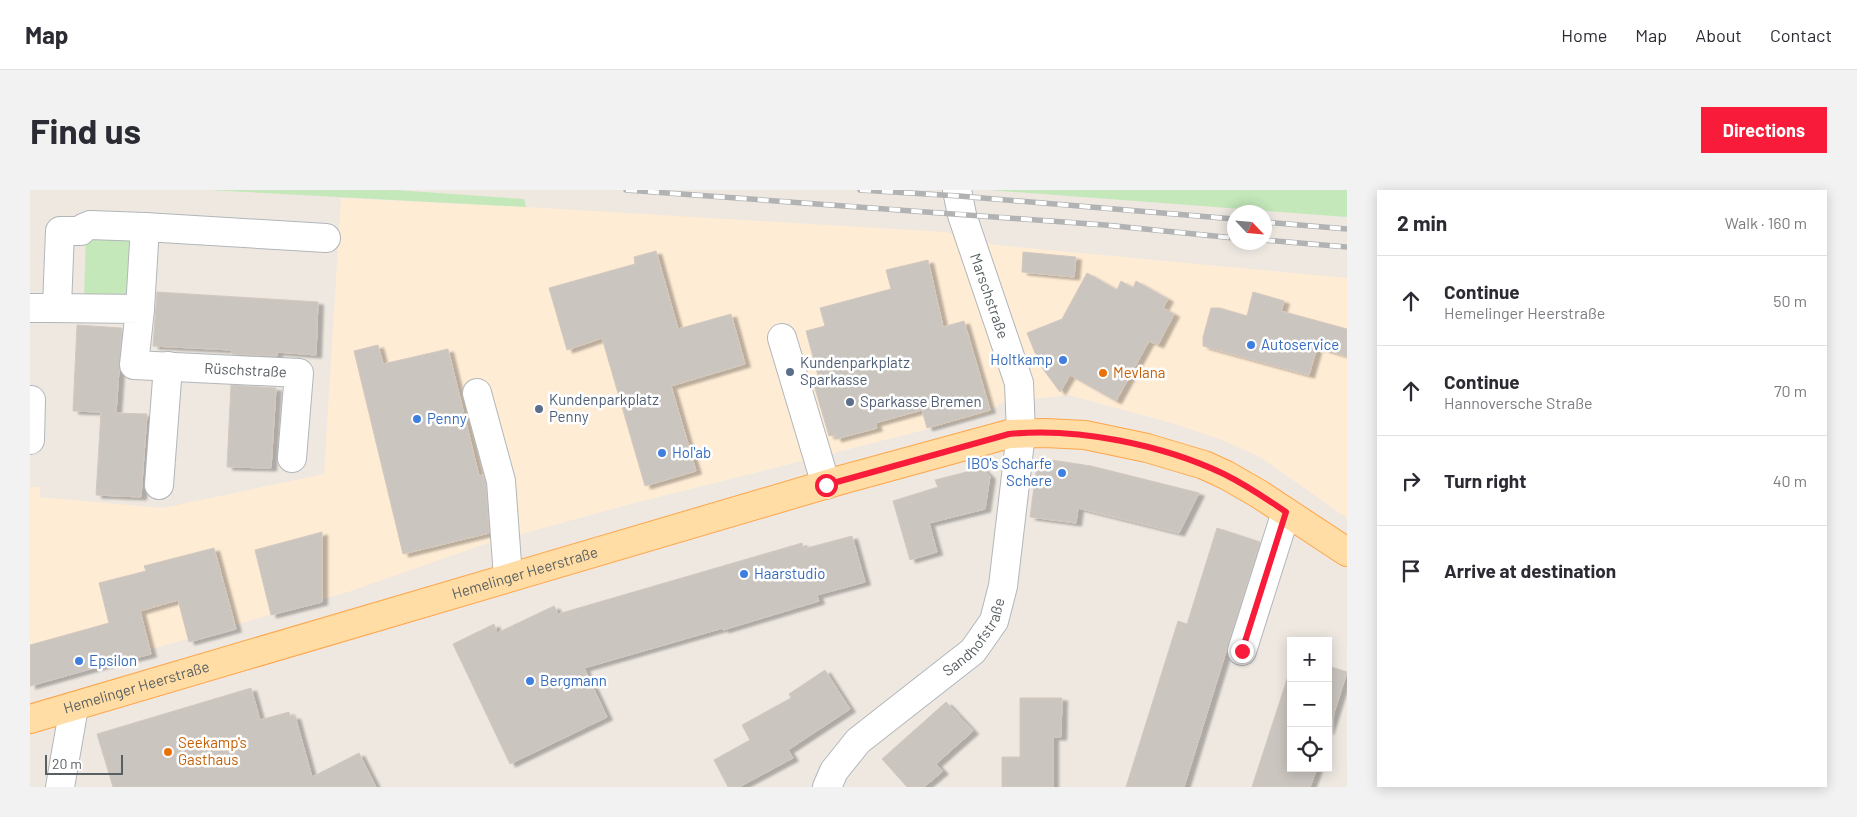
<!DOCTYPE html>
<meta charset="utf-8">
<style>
:root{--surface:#fff;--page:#f2f2f3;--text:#2b2b33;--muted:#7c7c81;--line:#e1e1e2;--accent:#f81c3a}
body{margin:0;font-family:Barlow,sans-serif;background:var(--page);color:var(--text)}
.controls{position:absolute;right:15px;bottom:15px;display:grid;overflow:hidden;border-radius:0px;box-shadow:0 2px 12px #0003}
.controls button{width:45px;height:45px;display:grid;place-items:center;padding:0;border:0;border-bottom:1px solid var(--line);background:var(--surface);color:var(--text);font:25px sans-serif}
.compass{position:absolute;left:1197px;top:15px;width:45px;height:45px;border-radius:50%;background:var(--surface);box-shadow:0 2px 12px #0003;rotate:116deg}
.scale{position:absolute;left:15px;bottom:12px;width:78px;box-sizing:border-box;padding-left:5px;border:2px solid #596063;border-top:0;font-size:14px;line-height:18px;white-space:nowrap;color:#596063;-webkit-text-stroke:4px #fff;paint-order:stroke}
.stop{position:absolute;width:15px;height:15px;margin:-11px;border:4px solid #f81c3a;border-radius:50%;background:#fff}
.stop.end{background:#f81c3a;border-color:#fff;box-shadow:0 1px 5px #0008}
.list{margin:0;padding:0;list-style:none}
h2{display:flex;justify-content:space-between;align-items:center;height:65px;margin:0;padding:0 20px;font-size:21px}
h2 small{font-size:16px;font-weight:400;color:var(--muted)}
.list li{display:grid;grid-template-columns:32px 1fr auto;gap:15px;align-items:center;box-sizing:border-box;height:90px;padding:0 20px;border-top:1px solid var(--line)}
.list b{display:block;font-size:19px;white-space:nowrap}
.list p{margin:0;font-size:16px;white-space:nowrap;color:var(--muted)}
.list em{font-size:16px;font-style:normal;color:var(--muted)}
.icon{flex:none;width:28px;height:28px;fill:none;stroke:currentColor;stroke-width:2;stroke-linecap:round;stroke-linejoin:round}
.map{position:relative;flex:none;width:1317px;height:597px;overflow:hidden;border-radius:0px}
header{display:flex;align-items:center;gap:30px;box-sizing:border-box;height:70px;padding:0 25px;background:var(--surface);border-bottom:1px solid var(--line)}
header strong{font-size:24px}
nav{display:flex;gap:28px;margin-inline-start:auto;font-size:18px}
.intro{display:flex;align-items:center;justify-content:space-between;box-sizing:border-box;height:120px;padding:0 30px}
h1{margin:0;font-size:35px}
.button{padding:12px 22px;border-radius:0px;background:var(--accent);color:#fff;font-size:18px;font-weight:700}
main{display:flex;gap:30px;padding:0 30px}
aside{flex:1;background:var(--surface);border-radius:0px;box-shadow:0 2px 12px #0003}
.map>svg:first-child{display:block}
.commercial{fill:#ffecd5}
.green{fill:#c4e8ba}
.building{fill:#cbc5c0;stroke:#d3c8bf;filter:url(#shadow)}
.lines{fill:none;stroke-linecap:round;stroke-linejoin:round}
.minor-casing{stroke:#b2b6ba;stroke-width:30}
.major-casing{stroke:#fea54a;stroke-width:30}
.minor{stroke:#fff;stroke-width:28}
.major{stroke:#ffdda5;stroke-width:28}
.rail-casing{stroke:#b1b2b3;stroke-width:5.5}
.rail{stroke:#fff;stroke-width:4;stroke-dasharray:11;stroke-linecap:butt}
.route{stroke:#f81c3a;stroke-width:6}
.shop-dot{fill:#3f7fe0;stroke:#fff;stroke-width:2}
.service-dot{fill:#5c6f8a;stroke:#fff;stroke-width:2}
.food-dot{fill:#e8710a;stroke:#fff;stroke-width:2}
.labels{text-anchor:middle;stroke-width:5;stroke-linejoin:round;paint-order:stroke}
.street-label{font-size:15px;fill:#596063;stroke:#fff}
.shop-label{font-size:15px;fill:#366cbe;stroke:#fff;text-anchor:start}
.service-label{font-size:15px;fill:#4e5e75;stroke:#fff;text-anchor:start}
.food-label{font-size:15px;fill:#c56008;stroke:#fff;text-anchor:start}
</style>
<header>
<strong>Map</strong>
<nav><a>Home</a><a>Map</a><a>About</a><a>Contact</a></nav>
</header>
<div class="intro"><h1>Find us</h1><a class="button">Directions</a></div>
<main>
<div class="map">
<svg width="1317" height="597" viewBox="0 0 1317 597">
<defs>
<filter id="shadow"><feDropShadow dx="5.5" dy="3" stdDeviation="1" flood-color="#0004"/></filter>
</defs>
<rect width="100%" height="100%" fill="#eee8e1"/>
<polygon class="commercial" points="311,8 496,17 916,42 966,55 1317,88 1317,328 1230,267 1192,250 1138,232 1038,205 971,213 958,224 597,315 452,355 321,401 0,495 0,297 11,297 9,307 133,318 294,284"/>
<g class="green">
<polygon points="179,0 365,0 494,9 496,17"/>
<polygon points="959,0 1317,0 1317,27"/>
<polygon points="56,43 108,46 105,111 54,109"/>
</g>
<g class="building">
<polygon points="626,61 648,139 701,124 715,174 641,196 666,281 615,296 572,148 537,160 519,98 605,74 604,67"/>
<polygon points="993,62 1046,67 1044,87 992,82"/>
<polygon points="898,70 913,137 934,131 960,220 897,238 892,220 845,233 847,238 806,249 805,245 799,246 784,195 790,193 776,141 795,136 790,118 861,99 856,80"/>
<polygon points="1057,83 1087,100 1091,91 1103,98 1106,91 1138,109 1133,118 1144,124 1128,155 1119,151 1086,211 1040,185 1030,202 1010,175 997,143 1032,129"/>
<polygon points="127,102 288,112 286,165 247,162 247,166 202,164 202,160 123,156"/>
<polygon points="1223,102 1254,111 1251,121 1317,139 1317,166 1287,157 1279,185 1173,156 1173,147 1181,118 1190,118 1217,126"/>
<polygon points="47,135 92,138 86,223 117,224 111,307 66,305 71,222 43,221"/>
<polygon points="348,155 353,174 418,159 449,286 453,285 456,294 459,343 373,364 324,161"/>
<polygon points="201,195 246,198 241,278 197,277"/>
<polygon points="1008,268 1061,276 1169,303 1149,343 1048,318 1046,333 1000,327"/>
<polygon points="952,278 960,286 955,319 899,333 907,362 880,370 863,311 908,297 905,290"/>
<polygon points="1187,338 1230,352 1154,597 1096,597 1148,431 1157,434"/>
<polygon points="292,342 292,412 241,425 225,360"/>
<polygon points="822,346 835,392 787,405 789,411 693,440 693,438 554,478 577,527 480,574 423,454 464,434 467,443 524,416 528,424 772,353 773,359"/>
<polygon points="184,358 206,439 159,452 148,410 110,421 121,464 89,472 89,471 0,496 0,455 79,433 69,393 116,381 114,376"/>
<polygon points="1298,476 1317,482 1298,542"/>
<polygon points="1261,477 1261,578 1287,578 1280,597 1222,597"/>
<polygon points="795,480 820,519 758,560 763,568 709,597 698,597 684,570 720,550 712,535 761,508 759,504"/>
<polygon points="221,498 230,530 259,522 260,527 265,526 282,587 329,563 346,597 83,597 67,544"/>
<polygon points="990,508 1032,508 1031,547 1023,547 1023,597 972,597 972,567 990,567"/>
<polygon points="916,512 943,541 906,574 913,581 894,597 877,597 852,569"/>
</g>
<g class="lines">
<g class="minor-casing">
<g id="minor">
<polyline points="0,118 22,118 27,116 30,41 51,41 53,38 60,35 115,37 296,48"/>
<path id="s1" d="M22,118L110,119L104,175L269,183L262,268"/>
<polyline points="110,119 115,37"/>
<polyline points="752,148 796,295"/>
<polyline points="447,203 471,291 478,387"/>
<polyline points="0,210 1,210 0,250"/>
<polyline points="129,295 138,176"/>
<polyline points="1212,461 1256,322"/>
<polyline points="30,597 44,517"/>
<path id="s2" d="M797,597L804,581L828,551L943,461L964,431L973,396L991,243L989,193L932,25L927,0"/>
</g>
</g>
<g class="major-casing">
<g id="major">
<path id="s3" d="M0,529L811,290L979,244L1015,243L1055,245L1117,258L1174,275L1196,285L1229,304L1317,362"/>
</g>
</g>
<use href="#minor" class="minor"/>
<use href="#major" class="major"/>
<g class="rail-casing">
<g id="rail">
<polyline points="596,0 1075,35 1204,48"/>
<polyline points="830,0 929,6 1204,29"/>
<polyline points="1234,32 1317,39"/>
<polyline points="1234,50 1317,57"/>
</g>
</g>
<use href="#rail" class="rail"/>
</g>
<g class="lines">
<path class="route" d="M796,295L979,244C1047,237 1133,255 1194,284C1216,295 1237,309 1256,322L1212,461"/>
</g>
<g class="shop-dot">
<circle cx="1221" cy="155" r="5"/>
<circle cx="1033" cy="170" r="5"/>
<circle cx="387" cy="229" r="5"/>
<circle cx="632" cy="263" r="5"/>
<circle cx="1032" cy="283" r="5"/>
<circle cx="714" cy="384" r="5"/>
<circle cx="49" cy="471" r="5"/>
<circle cx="500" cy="491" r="5"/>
</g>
<g class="service-dot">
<circle cx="760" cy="182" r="5"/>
<circle cx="820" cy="212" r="5"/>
<circle cx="509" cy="219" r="5"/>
</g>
<g class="food-dot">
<circle cx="1073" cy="183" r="5"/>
<circle cx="138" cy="562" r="5"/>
</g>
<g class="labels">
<g class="street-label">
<text transform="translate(959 106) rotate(71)" y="5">Marschstraße</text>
<text dy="5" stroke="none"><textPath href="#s1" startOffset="256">Rüschstraße</textPath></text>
<text dy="5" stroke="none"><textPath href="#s3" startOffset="516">Hemelinger Heerstraße</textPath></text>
<text dy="5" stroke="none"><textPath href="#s2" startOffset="214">Sandhofstraße</textPath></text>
<text dy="5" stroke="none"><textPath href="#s3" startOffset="111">Hemelinger Heerstraße</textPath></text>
</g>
<g class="shop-label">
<text x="1231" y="160">Autoservice</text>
<text x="1023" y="175" text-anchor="end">Holtkamp</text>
<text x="397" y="234">Penny</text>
<text x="642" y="268">Hol'ab</text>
<text x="1022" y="279" text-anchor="end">IBO's Scharfe<tspan x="1022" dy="17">Schere</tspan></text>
<text x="724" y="389">Haarstudio</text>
<text x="59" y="476">Epsilon</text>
<text x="510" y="496">Bergmann</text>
</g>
<g class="service-label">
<text x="770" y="178">Kundenparkplatz<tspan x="770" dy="17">Sparkasse</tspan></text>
<text x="519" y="215">Kundenparkplatz<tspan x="519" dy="17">Penny</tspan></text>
<text x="830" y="217">Sparkasse Bremen</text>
</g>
<g class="food-label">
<text x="1083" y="188">Mevlana</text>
<text x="148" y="558">Seekamp's<tspan x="148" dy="17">Gasthaus</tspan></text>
</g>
</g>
</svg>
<div class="controls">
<button>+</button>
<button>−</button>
<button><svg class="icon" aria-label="locate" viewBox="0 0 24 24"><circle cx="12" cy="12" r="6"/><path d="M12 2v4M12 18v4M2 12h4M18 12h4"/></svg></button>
</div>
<svg class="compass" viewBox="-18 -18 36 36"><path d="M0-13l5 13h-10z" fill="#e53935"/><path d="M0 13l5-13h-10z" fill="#7c7c81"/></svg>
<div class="scale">20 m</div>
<div class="stop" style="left:796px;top:295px"></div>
<div class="stop end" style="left:1212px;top:461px"></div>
</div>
<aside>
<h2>2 min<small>Walk · 160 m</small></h2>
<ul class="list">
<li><svg class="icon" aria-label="ahead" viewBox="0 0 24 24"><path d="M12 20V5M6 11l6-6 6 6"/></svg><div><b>Continue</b><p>Hemelinger Heerstraße</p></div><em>50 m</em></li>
<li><svg class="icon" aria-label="ahead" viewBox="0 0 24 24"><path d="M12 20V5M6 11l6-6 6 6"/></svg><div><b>Continue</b><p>Hannoversche Straße</p></div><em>70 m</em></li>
<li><svg class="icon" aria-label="right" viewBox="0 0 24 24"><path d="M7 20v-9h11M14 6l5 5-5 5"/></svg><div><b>Turn right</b></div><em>40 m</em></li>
<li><svg class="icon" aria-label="arrive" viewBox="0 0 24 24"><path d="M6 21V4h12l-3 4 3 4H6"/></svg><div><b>Arrive at destination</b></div></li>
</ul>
</aside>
</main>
